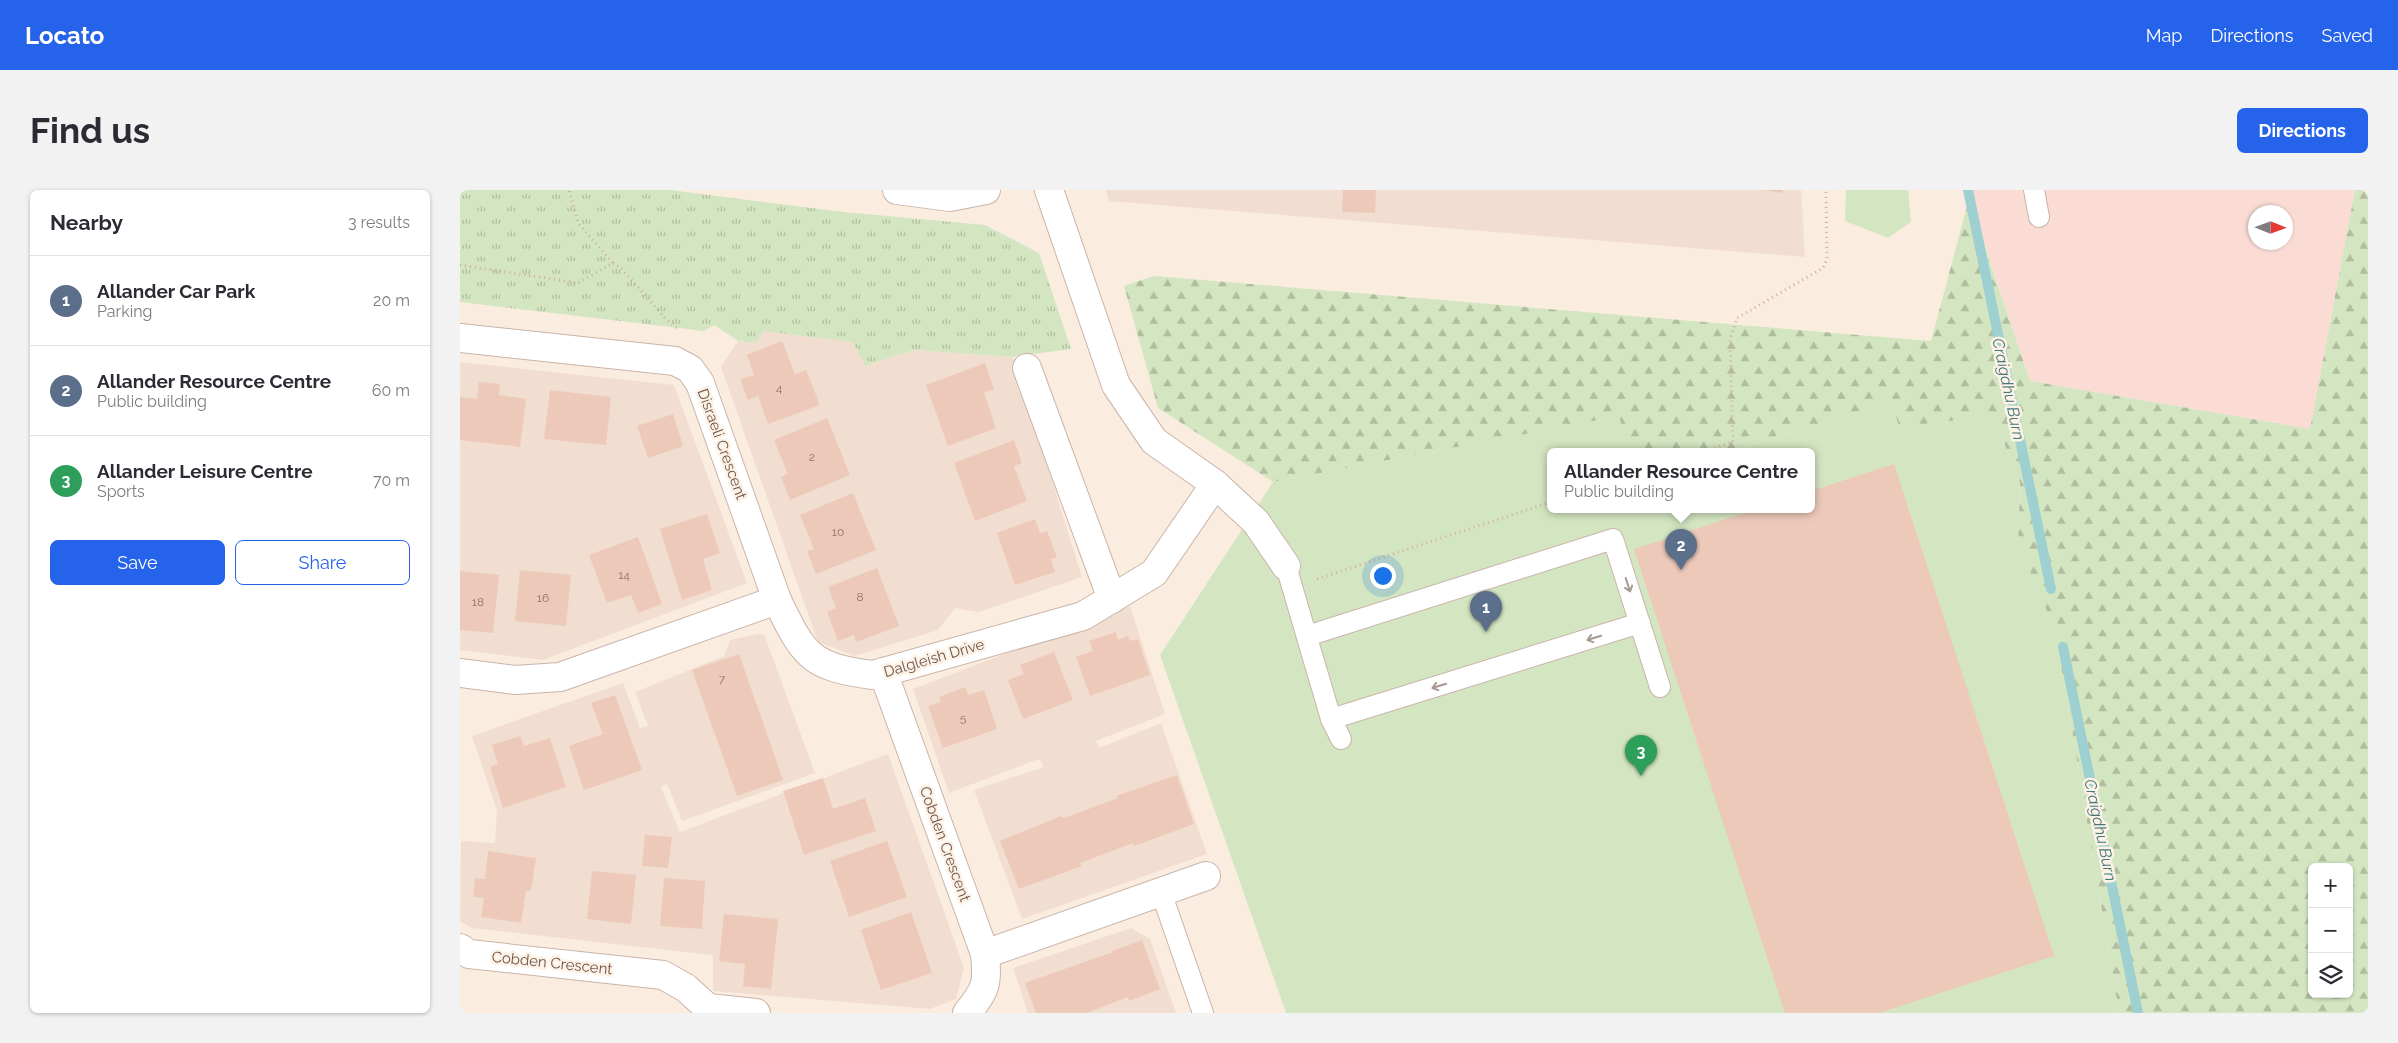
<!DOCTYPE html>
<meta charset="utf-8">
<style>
:root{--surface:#fff;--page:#f2f2f3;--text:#2b2b33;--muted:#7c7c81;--line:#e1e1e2;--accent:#2563eb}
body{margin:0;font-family:Raleway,sans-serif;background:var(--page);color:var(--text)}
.controls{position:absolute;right:15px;bottom:15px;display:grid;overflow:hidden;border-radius:8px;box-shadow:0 1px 4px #0004}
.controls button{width:45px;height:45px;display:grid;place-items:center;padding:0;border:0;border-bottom:1px solid var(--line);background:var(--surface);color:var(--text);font:25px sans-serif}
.compass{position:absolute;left:1788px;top:15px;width:45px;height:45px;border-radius:50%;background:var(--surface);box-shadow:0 1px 4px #0004;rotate:91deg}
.you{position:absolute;left:922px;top:385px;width:18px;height:18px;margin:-12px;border:4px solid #fff;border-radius:50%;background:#1a73e8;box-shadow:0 0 0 8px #1a73e833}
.badge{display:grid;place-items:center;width:32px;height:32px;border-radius:50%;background:var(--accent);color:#fff;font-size:16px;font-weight:700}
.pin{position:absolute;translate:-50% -41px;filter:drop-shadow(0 1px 2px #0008)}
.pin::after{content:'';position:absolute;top:26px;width:18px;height:15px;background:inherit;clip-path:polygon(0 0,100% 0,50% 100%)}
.popup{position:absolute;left:1087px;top:258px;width:268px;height:65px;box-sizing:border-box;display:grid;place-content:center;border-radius:8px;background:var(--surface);filter:drop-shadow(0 1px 4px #0005);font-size:16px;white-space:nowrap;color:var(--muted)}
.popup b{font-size:19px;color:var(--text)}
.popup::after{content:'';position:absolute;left:50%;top:100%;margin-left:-10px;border:10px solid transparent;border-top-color:var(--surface)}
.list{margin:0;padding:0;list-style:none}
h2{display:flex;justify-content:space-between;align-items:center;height:65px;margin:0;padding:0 20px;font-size:21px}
h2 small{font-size:16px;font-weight:400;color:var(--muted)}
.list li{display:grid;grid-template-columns:32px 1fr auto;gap:15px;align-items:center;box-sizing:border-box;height:90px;padding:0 20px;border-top:1px solid var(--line)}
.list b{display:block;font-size:19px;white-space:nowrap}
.list p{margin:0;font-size:16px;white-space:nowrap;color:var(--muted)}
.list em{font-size:16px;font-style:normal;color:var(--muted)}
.actions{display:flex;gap:10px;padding:15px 20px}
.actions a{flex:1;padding:11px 0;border:1px solid var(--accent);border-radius:8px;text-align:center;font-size:18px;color:var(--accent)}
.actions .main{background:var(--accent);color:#fff}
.icon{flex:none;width:28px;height:28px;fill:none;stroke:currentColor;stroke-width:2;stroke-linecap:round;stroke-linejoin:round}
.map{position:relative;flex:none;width:1908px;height:823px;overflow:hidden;border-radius:8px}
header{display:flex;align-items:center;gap:30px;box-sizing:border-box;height:70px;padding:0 25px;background:var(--accent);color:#fff}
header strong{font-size:24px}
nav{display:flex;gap:28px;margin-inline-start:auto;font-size:18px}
.intro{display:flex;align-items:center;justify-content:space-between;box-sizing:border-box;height:120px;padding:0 30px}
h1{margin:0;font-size:35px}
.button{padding:12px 22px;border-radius:8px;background:var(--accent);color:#fff;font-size:18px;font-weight:700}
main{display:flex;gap:30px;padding:0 30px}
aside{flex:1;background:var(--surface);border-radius:8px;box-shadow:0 1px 4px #0004}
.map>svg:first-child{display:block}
.residential{fill:#f1ded0}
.commercial{fill:#fadcd5;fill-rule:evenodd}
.grass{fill:url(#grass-tufts)}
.forest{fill:url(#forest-firs);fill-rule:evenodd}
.park{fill:#d4e6c1}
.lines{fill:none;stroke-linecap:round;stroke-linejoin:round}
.stream{stroke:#9ed0d2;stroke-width:10}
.building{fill:#edc9ba}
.service-casing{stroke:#c9b4a9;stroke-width:22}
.minor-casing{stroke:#c9b4a9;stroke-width:30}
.path{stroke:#d1ad9e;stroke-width:3;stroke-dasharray:1 4;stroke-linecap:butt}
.service{stroke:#fff;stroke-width:20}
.minor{stroke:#fff;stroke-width:28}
.oneway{stroke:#a99892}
.labels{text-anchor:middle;stroke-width:5;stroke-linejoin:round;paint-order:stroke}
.number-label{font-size:12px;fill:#8e7066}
.street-label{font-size:15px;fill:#6f534a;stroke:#fdf2e6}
.water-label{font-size:16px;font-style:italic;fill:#43777a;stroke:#fdf2e6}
</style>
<header>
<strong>Locato</strong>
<nav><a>Map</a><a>Directions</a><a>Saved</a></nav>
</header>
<div class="intro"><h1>Find us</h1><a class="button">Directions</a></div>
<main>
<aside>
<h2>Nearby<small>3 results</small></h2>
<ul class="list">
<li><span class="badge" style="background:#5c6f8a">1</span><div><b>Allander Car Park</b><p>Parking</p></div><em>20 m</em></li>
<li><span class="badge" style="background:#5c6f8a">2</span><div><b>Allander Resource Centre</b><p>Public building</p></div><em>60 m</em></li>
<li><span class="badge" style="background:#2e9e5b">3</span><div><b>Allander Leisure Centre</b><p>Sports</p></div><em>70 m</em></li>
</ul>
<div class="actions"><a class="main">Save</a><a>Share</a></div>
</aside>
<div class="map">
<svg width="1908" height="823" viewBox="0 0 1908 823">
<defs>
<pattern id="grass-tufts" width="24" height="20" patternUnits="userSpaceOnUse" patternTransform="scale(1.25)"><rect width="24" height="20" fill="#d4e6c1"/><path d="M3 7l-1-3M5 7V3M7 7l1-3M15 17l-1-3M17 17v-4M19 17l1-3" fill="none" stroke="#b0bd9f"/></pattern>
<pattern id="forest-firs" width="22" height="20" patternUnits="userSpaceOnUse" patternTransform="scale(1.25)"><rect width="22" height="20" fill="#d4e6c1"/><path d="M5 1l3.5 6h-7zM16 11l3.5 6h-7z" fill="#b0bd9f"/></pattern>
</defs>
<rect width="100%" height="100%" fill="#faede0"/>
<g class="residential">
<polygon points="646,0 1341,0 1345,67 649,11"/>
<polygon points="303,140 394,152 405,176 453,160 553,167 622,387 519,422 495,418 478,440 395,466 358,452 261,177 278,151 297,153"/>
<polygon points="0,172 214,195 287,393 83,470 0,460"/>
<polygon points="670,416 705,524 636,551 639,558 701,533 747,664 562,729 514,600 584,577 579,569 489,603 453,499"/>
<polygon points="297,444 304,444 355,583 222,631 207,594 201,597 220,642 428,564 504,778 496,809 470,819 253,801 253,765 12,738 0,731 1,651 35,653 37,621 12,546 163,493 180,538 188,536 175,502 264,466 270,450"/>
<polygon points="671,738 690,749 716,823 568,823 553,778"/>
</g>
<path class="commercial" d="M1507,0H1895L1850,239L1570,191ZM1796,22H1826V52H1796Z"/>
<polygon class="grass" points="0,0 210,0 384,22 525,35 579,63 611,159 553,167 453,160 405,176 393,152 303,141 297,153 278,151 254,135 244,141 0,112"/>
<path class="forest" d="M1895,0H1908V823H1659L1595,441L1558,353L1560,293L1533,226L1439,237L1431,212L1270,261H1169L1158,227L813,292L698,218L664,96L694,86L1471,151L1509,9L1570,191L1850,239ZM1852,677H1889V804H1852Z"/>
<g class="park">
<polygon points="1386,0 1448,0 1451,32 1428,48 1385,31"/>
<polygon points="1431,212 1439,237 1533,226 1560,293 1558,353 1595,440 1659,823 826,823 700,465 813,292 1159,226 1169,261 1091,261 1091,319 1351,319 1351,261 1270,261"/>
</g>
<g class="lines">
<g class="stream">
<polyline points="1508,0 1591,399"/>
<polyline points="1603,457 1678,823"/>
</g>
</g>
<g class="building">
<polygon points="883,0 916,0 915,23 882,22"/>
<polygon points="1303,0 1323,0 1323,3"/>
<polygon points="322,151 335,184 346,180 360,215 308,234 298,206 288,210 280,189 294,185 287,165"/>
<polygon points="525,173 534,199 524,203 536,238 488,256 466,195"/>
<polygon points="19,192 40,194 39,205 66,209 60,257 0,250 0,207 17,209"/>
<polygon points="90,200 151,207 146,255 84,249"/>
<polygon points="213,224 223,256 188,268 177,236"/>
<polygon points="367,228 390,285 330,310 321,287 328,284 314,250"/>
<polygon points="554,250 562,273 554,276 567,311 515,331 494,273"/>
<polygon points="1434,274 1594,766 1419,823 1325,823 1174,359 1297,319 1351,319 1351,301"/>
<polygon points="393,303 416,360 356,384 347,361 354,359 340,325"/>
<polygon points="247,324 260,363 243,369 252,400 222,410 200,339"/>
<polygon points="575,329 580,343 587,341 597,367 591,369 595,382 555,395 537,343"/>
<polygon points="178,347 202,414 178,423 171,405 147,413 129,365"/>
<polygon points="417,378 439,436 396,452 394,445 378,451 367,422 376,418 368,397"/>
<polygon points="60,380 111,385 106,436 55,431"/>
<polygon points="0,381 39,385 33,443 0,440"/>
<polygon points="656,442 658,450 668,446 670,451 678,449 690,485 630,506 616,467 633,461 629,451"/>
<polygon points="594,462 613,510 563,529 548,490 564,484 560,475"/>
<polygon points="279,464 323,590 277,606 232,480"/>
<polygon points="505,497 508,505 524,500 537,539 483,558 468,516 481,512 479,507"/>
<polygon points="155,505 182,580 124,600 109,556 143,544 131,513"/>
<polygon points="60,546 64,556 90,548 106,597 43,618 30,577 38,574 32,555"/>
<polygon points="717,585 734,634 674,656 673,653 620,673 622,676 559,699 540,651 601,626 604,628 658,608 656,606"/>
<polygon points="363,588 373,619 405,608 416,641 344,665 323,601"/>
<polygon points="185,645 212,647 208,678 182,676"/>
<polygon points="427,651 447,707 389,727 370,671"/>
<polygon points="28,661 76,668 71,701 66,701 61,733 21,727 24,708 13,707 15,688 25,689"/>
<polygon points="132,681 176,685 171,734 127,729"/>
<polygon points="204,688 245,691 242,739 200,736"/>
<polygon points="451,722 472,783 421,800 401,740"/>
<polygon points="264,724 318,729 311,799 283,796 285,774 259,771"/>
<polygon points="682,750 700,799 669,811 668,807 626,823 576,823 565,793 653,762 652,761"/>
</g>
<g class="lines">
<g class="service-casing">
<g id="service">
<polyline points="1574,0 1579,27"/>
<polyline points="826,376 871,529 881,549"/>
<polyline points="847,446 1153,349 1200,497"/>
<polyline points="871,529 1180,433"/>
<polyline points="701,702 743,823"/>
</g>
</g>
<g class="minor-casing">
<g id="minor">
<polyline points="437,0 490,7 526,0"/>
<polyline points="589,0 656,195 694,251 755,294 796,332 826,376"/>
<polyline points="0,148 215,171 230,179 240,193 317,410"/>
<polyline points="567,178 652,409"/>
<path d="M423,482L525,764C528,794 526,800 507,823"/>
<path d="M0,483L55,490L100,487L317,410C344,466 350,477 413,485L623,426L694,383L755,294"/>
<polyline points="0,758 9,764 203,785 226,798 248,818 296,823"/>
<polyline points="525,764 746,686"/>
</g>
</g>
<g class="path">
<polyline points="153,73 161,78 205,128 219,140"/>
<polyline points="0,75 118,93 153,73 118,33 109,0"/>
<polyline points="1245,261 1273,252 1270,150 1277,128 1363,78 1367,69 1366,0"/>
<polyline points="857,389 1091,312"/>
</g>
<use href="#service" class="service"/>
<use href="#minor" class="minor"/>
</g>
<defs><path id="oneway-shaft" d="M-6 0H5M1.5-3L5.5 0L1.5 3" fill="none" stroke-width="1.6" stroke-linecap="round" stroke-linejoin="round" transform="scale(1.25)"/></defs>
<g class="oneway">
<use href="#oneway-shaft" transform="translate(1168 395) rotate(72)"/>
<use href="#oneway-shaft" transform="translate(1134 448) rotate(163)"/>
<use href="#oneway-shaft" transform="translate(979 496) rotate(163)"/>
</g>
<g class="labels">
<g class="number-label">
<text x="319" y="202">4</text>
<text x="352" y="271">2</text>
<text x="378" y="346">10</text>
<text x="164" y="389">14</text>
<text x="400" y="411">8</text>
<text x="83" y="412">16</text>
<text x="18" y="416">18</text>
<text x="262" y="493">7</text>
<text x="503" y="532">5</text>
</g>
<g class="street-label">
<text transform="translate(262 254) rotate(70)" y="5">Disraeli Crescent</text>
<text transform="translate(474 468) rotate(-16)" y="5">Dalgleish Drive</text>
<text transform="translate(485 654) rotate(70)" y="5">Cobden Crescent</text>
<text transform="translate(92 773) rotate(6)" y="5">Cobden Crescent</text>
</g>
<g class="water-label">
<text transform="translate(1549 199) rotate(78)" y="6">Craigdhu Burn</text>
<text transform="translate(1641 640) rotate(78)" y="6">Craigdhu Burn</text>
</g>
</g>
</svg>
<div class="controls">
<button>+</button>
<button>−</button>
<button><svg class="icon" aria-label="layers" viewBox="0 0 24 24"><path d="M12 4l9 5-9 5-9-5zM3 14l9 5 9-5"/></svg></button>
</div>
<svg class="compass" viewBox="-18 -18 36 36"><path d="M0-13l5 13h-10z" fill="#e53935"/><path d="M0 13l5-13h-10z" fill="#7c7c81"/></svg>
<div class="you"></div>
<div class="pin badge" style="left:1026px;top:442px;background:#5c6f8a">1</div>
<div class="pin badge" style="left:1221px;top:380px;background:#5c6f8a">2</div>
<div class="popup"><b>Allander Resource Centre</b>Public building</div>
<div class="pin badge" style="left:1181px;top:586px;background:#2e9e5b">3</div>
</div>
</main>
